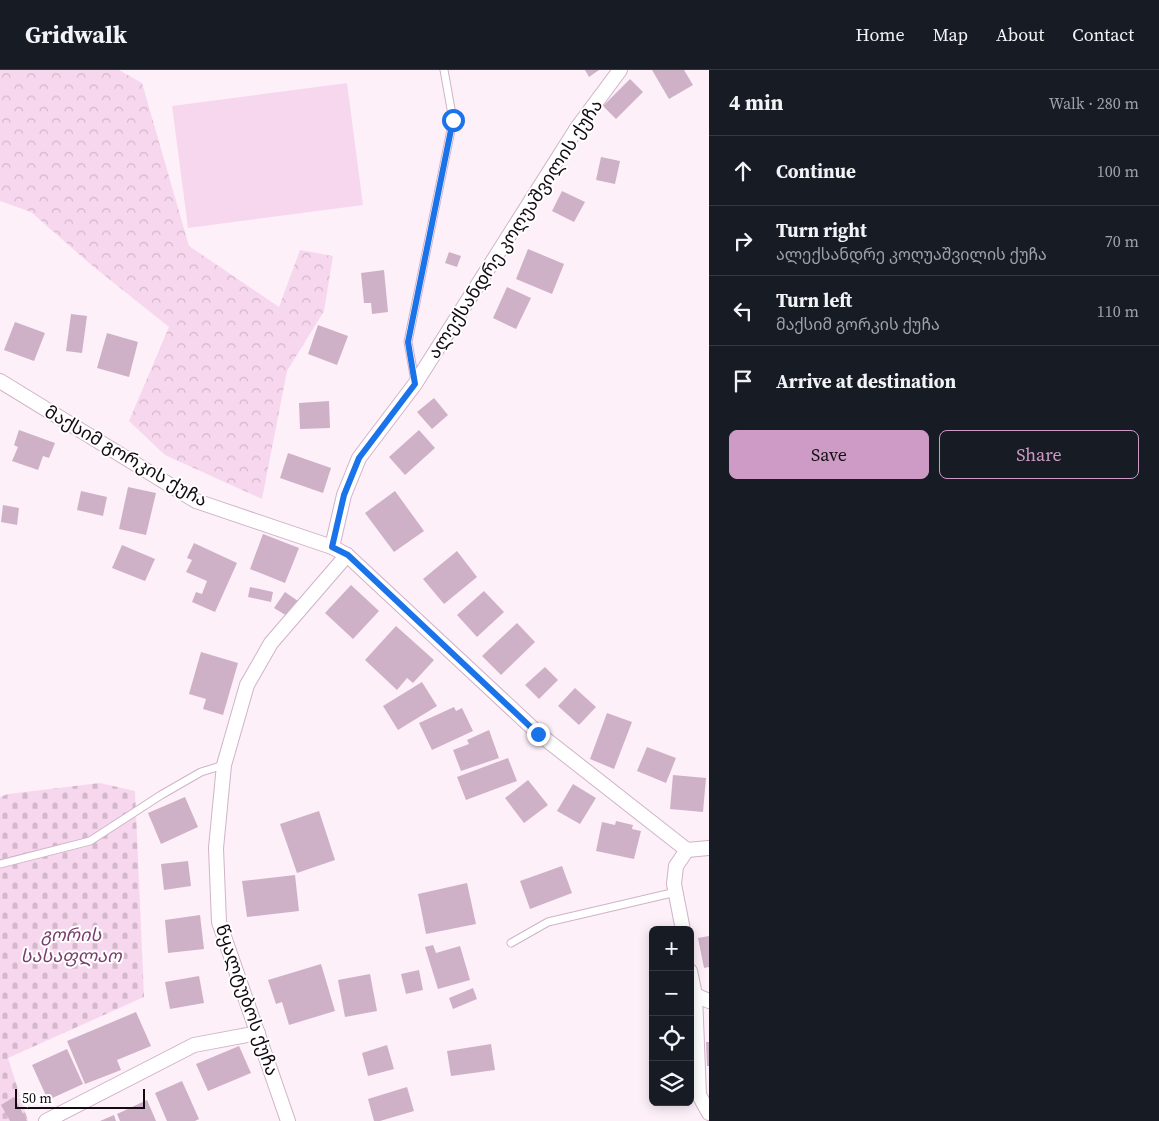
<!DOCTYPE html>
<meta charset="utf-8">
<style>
:root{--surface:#171b24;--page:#20242c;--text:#f1f3f6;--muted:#9ea1a6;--line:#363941;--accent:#cd9bc6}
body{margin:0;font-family:"Source Serif 4","Noto Sans Georgian",serif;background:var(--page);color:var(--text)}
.controls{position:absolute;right:15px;bottom:15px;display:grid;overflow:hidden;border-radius:8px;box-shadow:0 2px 12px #0003}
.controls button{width:45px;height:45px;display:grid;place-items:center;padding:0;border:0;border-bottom:1px solid var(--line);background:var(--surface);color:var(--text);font:25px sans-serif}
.scale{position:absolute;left:15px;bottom:12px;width:130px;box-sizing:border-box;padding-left:5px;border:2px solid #140a11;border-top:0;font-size:14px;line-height:18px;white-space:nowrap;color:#140a11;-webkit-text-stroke:4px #fff;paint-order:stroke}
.stop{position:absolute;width:15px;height:15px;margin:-11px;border:4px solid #1a73e8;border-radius:50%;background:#fff}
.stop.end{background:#1a73e8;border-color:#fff;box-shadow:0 1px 5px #0008}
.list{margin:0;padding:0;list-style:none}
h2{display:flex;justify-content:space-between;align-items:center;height:65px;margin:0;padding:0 20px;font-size:21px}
h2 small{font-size:16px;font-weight:400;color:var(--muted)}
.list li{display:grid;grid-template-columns:32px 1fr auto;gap:15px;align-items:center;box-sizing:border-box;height:70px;padding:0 20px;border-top:1px solid var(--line)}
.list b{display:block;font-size:19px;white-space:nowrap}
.list p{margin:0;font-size:16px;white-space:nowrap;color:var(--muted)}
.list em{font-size:16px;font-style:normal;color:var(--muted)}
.actions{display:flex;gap:10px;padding:15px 20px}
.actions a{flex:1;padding:11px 0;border:1px solid var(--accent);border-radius:8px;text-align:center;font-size:18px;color:var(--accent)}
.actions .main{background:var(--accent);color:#111}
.icon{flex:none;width:28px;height:28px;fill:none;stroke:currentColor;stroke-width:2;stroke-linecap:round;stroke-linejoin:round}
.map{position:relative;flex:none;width:709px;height:1051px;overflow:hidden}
header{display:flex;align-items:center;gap:30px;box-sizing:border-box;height:70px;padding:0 25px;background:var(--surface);border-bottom:1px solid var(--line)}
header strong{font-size:24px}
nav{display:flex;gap:28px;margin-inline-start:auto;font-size:18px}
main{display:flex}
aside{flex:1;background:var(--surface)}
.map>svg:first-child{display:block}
.forest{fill:url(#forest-crowns)}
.cemetery{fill:url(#cemetery-stones)}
.pitch{fill:#f7d7ee}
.building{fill:#cfb1c7}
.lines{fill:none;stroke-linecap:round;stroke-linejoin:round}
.lane-casing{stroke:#d0b3c8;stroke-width:9}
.street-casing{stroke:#d0b3c8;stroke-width:16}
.lane{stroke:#fff;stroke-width:7}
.street{stroke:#fff;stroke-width:14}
.route{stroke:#1a73e8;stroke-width:6}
.labels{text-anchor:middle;stroke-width:4;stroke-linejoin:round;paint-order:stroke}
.street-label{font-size:18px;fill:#140a11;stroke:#fff}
.park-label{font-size:18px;font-style:italic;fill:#7a3d6d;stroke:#fff}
</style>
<header>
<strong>Gridwalk</strong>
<nav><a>Home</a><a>Map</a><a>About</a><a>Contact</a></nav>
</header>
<main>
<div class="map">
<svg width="709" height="1051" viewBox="0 0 709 1051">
<defs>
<pattern id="forest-crowns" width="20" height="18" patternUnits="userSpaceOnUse" patternTransform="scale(1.25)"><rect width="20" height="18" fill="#f7d7ee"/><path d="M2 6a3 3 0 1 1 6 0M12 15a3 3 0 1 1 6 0" fill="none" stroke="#d3b7cb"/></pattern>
<pattern id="cemetery-stones" width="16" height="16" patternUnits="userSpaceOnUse" patternTransform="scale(1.25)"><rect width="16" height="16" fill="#f7d7ee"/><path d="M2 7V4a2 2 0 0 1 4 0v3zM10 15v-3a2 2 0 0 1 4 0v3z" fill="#d3b7cb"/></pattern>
</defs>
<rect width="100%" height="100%" fill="#fdf0f9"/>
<polygon class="forest" points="0,0 119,0 142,13 189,176 279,237 300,180 333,186 324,241 287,301 262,429 165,385 129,351 169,257 89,193 31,142 0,131"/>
<polygon class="cemetery" points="100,713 135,721 144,927 8,988 28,1051 0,1051 0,727 8,724"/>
<polygon class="pitch" points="347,13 363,135 188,158 172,36"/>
<g class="building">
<polygon points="585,0 599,0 589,7"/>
<polygon points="652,0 684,0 693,15 669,29"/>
<polygon points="630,9 643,22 616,49 603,36"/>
<polygon points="601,87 620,91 615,114 596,110"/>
<polygon points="562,121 585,132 574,152 552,141"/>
<polygon points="528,179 564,194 552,224 516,209"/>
<polygon points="449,182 461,186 457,197 445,193"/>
<polygon points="384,200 388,242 372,244 371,233 364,233 361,203"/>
<polygon points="507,217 531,228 516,259 493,248"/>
<polygon points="71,244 87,246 82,283 66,281"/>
<polygon points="15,252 45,263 34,291 4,280"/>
<polygon points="318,255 348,266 337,295 308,284"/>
<polygon points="107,263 138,272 129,307 97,298"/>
<polygon points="434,328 448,345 432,359 417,342"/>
<polygon points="329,331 330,358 300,359 299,333"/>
<polygon points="19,360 55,373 49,388 43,386 38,400 12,391 18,377 14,375"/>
<polygon points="419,360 435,378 405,405 389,387"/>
<polygon points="288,383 331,398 323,423 280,408"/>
<polygon points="128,417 156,423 146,465 119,459"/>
<polygon points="81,421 107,427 103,446 77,440"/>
<polygon points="395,421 424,461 394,482 365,443"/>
<polygon points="3,435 19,438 17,455 1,452"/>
<polygon points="263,464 299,478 285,513 250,499"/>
<polygon points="194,473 237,493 215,542 192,532 196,522 202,524 207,511 186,502 192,490 187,488"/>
<polygon points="122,475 155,489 145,511 112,498"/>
<polygon points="457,481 477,507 444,534 423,509"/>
<polygon points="351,515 379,541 353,569 325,543"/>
<polygon points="250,517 273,522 271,532 248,527"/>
<polygon points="484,521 504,542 477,567 457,545"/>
<polygon points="285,522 298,531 287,546 274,538"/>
<polygon points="517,553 535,572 501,605 482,586"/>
<polygon points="396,556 434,590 413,613 407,608 397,620 365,590"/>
<polygon points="201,582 238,593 223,645 203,639 206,629 189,624"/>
<polygon points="545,597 558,610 539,629 525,615"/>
<polygon points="422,612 437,636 398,660 383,636"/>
<polygon points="575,618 596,637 579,655 558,636"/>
<polygon points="454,637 456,641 462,638 473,661 432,680 419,653"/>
<polygon points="607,643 632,652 614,699 590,689"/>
<polygon points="489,660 499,688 461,701 453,680 469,674 467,670"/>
<polygon points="647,677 676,688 666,713 637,701"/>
<polygon points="508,688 517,711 466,730 457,707"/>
<polygon points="673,705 706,708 703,742 670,739"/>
<polygon points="528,710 548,735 524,753 505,728"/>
<polygon points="573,714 596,728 580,754 557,741"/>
<polygon points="185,727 198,757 161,774 148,743"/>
<polygon points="319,741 335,790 297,803 280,754"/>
<polygon points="616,751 633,755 632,759 641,761 634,789 596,781 602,752 615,755"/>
<polygon points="188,791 191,816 164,820 161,794"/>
<polygon points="562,796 572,823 530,839 520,811"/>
<polygon points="295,805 299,841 247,847 242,811"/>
<polygon points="467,813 476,854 426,864 418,824"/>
<polygon points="200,845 204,879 168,883 165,850"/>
<polygon points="709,866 709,897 704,898 698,868"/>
<polygon points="433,875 436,883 460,876 470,910 438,919 425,877"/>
<polygon points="321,894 335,941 289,955 282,932 276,934 268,910"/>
<polygon points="419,900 423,920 406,924 401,904"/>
<polygon points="370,904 377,941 345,947 338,910"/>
<polygon points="199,906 204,933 170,939 165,912"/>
<polygon points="473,918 477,929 453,939 449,928"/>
<polygon points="136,942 151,976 117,990 121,1000 85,1014 67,971"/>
<polygon points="706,972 709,972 709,996 707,996"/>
<polygon points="491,974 495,1000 451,1006 447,981"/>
<polygon points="387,975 394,999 368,1006 362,983"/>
<polygon points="239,976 251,1003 208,1021 196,994"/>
<polygon points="67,979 83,1014 48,1030 32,995"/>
<polygon points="182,1011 199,1049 195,1051 167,1051 155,1023"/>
<polygon points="407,1017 414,1041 380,1051 374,1051 368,1029"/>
<polygon points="14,1027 27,1051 10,1051 1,1035"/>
<polygon points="147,1030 156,1051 120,1051 117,1044"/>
<polygon points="114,1045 116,1051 100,1051"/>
</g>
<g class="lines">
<g class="lane-casing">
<g id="lane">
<polyline points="415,311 408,272 453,50 444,0"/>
<polyline points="0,794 90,771 161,725 201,702 224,695"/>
<polyline points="511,873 548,852 676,822"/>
</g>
</g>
<g class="street-casing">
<g id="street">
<polyline points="0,311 196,431 332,477 347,485 539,664 687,780 709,778"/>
<polyline points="332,477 344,425 359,388 415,314 577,58 620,0"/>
<polyline points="683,860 674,814 676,796 687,780"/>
<polyline points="690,901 695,925 699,1025 709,1043"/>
<polyline points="695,925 709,931"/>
<polyline points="46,1051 194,975 258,963"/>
<polyline points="288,1051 219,852 216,778 224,695 247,615 271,573 347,485"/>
</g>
</g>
<use href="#lane" class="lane"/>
<use href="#street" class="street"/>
</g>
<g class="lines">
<polyline class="route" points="453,50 408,272 415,314 359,388 344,425 332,477 348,485 538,664"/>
</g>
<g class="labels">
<g class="street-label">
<text transform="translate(515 159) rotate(-57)" y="6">ალექსანდრე კოღუაშვილის ქუჩა</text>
<text transform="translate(126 386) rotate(30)" y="6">მაქსიმ გორკის ქუჩა</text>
<text transform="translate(247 930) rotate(71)" y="6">წყალტუბოს ქუჩა</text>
</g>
<g class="park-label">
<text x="71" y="871">გორის<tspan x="71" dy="21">სასაფლაო</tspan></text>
</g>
</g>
</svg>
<div class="controls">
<button>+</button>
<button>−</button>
<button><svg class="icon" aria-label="locate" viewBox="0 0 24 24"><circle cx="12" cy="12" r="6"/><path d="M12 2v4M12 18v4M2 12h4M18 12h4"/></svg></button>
<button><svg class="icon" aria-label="layers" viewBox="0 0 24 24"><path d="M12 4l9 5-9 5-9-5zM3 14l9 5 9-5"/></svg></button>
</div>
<div class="scale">50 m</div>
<div class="stop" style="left:453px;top:50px"></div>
<div class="stop end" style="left:538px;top:664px"></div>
</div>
<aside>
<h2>4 min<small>Walk · 280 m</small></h2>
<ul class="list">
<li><svg class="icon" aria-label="ahead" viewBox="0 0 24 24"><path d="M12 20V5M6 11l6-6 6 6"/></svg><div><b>Continue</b></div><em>100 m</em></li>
<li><svg class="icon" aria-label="right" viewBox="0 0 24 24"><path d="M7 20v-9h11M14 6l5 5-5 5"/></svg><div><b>Turn right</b><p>ალექსანდრე კოღუაშვილის ქუჩა</p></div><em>70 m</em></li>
<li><svg class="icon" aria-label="left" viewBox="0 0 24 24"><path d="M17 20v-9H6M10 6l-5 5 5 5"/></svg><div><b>Turn left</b><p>მაქსიმ გორკის ქუჩა</p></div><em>110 m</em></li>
<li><svg class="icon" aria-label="arrive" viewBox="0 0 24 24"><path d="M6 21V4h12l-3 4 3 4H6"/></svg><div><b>Arrive at destination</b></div></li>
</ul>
<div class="actions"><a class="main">Save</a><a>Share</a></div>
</aside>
</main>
